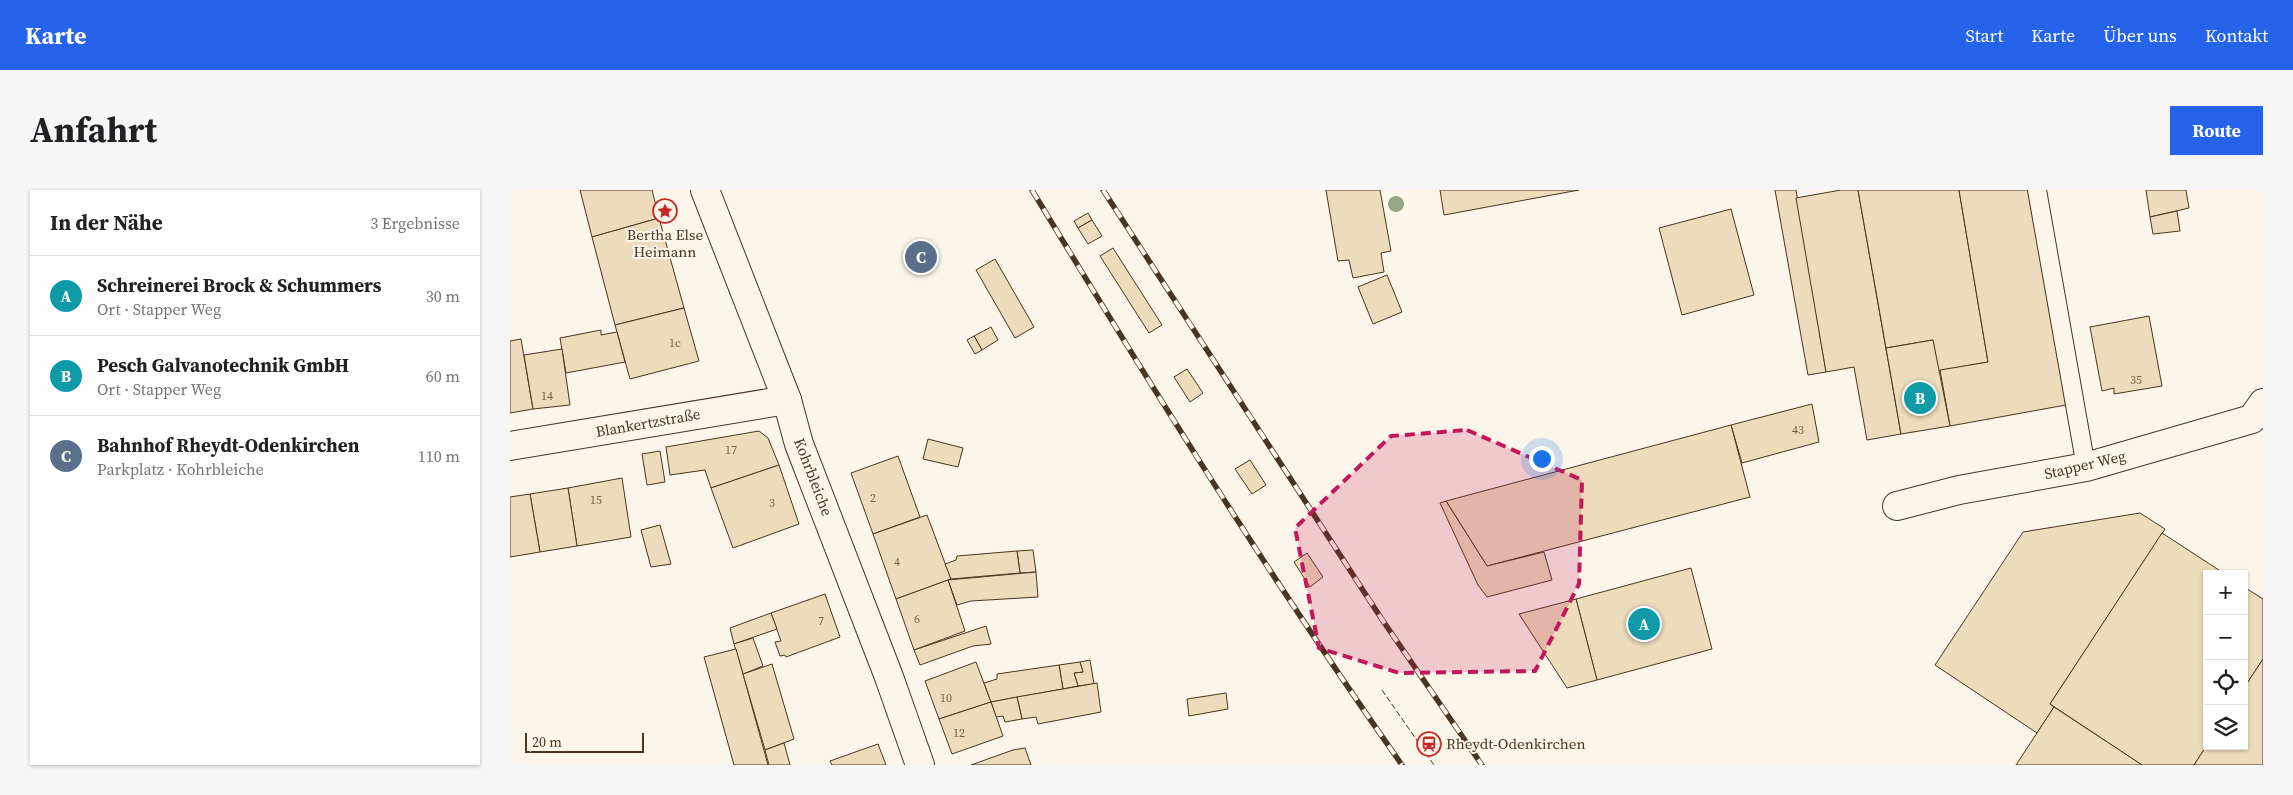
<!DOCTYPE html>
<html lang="de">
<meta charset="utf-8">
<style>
:root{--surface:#fff;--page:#f6f6f6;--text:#202124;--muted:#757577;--line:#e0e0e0;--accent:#2563eb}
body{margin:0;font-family:"Source Serif 4",serif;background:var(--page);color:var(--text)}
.controls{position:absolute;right:15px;bottom:15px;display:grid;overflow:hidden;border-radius:0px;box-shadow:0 1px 4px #0004}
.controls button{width:45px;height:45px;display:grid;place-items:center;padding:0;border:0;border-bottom:1px solid var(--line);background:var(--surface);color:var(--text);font:25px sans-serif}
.scale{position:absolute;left:15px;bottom:12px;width:119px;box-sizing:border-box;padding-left:5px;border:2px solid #4a3520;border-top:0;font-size:14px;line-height:18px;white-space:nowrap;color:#4a3520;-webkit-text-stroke:4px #fbf6e9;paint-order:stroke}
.you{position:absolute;left:1031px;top:268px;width:18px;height:18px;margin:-12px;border:4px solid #fff;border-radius:50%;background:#1a73e8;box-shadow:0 0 0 8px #1a73e833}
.badge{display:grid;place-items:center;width:32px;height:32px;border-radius:50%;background:var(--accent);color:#fff;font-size:16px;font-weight:700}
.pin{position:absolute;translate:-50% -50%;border:2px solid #fff;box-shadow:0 1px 5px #0006}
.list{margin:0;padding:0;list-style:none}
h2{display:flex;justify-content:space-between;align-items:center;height:65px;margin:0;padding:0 20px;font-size:21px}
h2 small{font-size:16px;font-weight:400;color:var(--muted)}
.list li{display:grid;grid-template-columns:32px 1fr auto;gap:15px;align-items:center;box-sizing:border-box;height:80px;padding:0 20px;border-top:1px solid var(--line)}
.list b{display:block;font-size:19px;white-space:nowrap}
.list p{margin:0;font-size:16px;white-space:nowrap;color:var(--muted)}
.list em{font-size:16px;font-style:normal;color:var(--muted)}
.icon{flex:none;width:28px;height:28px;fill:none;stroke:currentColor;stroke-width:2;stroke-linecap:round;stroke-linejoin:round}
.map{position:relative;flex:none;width:1753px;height:575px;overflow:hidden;border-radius:0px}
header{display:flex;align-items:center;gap:30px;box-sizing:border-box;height:70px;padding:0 25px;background:var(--accent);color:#fff}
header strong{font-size:24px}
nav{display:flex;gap:28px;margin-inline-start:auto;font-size:18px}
.intro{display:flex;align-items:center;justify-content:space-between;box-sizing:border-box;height:120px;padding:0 30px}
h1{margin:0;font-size:35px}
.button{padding:12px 22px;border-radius:0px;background:var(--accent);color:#fff;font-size:18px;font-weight:700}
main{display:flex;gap:30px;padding:0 30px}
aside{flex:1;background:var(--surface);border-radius:0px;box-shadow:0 1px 4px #0004}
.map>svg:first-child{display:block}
.building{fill:#ecdcbc;stroke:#4a3520}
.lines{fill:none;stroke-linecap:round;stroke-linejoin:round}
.lane-casing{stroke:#4a3520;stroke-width:20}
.street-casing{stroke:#4a3520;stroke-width:30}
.lane{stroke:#fbf6e9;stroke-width:18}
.street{stroke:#fbf6e9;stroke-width:28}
.rail-casing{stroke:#4a3520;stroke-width:5.5}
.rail{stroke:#fbf6e9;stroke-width:4;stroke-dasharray:11;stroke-linecap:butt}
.fence{stroke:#4a3520;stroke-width:1;stroke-dasharray:6 2.5;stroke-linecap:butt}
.tree{fill:#96a887}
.marked{fill:#c2185b;fill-opacity:0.2;stroke:#c2185b;stroke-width:4;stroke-dasharray:10 6;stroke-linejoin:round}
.labels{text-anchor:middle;stroke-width:4;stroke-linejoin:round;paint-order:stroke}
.number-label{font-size:12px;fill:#725f47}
.poi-label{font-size:15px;fill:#4a3520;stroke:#fbf6e9}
.street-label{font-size:15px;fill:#4a3520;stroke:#fbf6e9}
</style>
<header>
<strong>Karte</strong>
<nav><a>Start</a><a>Karte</a><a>Über uns</a><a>Kontakt</a></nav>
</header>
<div class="intro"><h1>Anfahrt</h1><a class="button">Route</a></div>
<main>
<aside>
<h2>In der Nähe<small>3 Ergebnisse</small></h2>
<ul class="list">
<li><span class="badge" style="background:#0f9aa8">A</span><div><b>Schreinerei Brock &amp; Schummers</b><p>Ort · Stapper Weg</p></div><em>30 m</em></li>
<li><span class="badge" style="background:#0f9aa8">B</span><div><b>Pesch Galvanotechnik GmbH</b><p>Ort · Stapper Weg</p></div><em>60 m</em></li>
<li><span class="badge" style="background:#5c6f8a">C</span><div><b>Bahnhof Rheydt-Odenkirchen</b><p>Parkplatz · Kohrbleiche</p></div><em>110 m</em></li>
</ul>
</aside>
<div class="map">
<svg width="1753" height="575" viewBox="0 0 1753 575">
<rect width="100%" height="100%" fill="#fbf6e9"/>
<g class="building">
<polygon points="70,0 142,0 149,28 82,47"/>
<polygon points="816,0 870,0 881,61 871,63 874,82 843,88 839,70 828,71"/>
<polygon points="930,0 1069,0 934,25"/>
<polygon points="1265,0 1286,0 1316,182 1298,185"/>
<polygon points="1331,0 1348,0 1391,244 1357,250 1344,177 1316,182 1286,8"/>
<polygon points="1348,0 1449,0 1478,172 1428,181 1423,150 1376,158"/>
<polygon points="1449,0 1518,0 1556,215 1440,236 1430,180 1478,172"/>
<polygon points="1636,0 1676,0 1679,18 1640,27"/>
<polygon points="1221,19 1244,105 1172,125 1149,38"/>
<polygon points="1667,21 1670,41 1643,44 1640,27"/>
<polygon points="578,23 582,30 568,38 564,31"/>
<polygon points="149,28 174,118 105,135 82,47"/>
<polygon points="582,30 592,46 578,54 568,38"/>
<polygon points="603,58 652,135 639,143 590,66"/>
<polygon points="485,69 524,137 505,148 466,80"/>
<polygon points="877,85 892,122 863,134 848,97"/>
<polygon points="174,118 189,171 120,189 105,135"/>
<polygon points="1639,126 1652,196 1604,204 1604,198 1592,201 1580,137"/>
<polygon points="481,137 488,150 472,160 464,146"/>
<polygon points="91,140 91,145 107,142 115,172 56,183 50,148"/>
<polygon points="464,146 472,160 465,164 457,150"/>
<polygon points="11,149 23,219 0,223 0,151"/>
<polygon points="1423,150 1440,236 1391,244 1376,158"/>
<polygon points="52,159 60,215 23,219 14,165"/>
<polygon points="677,179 693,203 680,212 664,187"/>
<polygon points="1302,214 1309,252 1232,273 1221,235"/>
<polygon points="1221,235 1240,307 977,376 936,311"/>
<polygon points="249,241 258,248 269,275 201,298 195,280 160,285 156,257"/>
<polygon points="418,249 453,258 448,277 413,269"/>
<polygon points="150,261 155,292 137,295 132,264"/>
<polygon points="388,266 410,327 363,344 341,283"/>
<polygon points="740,270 756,295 742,304 725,279"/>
<polygon points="269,275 289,334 223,358 201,298"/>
<polygon points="112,288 121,347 67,356 58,298"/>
<polygon points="58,298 67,356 30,362 20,304"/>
<polygon points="20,304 30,362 0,367 0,307"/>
<polygon points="936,311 977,376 1034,362 1042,390 977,407 968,395 930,313"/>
<polygon points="1630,323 1655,339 1540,514 1544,517 1527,543 1425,475 1513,342"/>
<polygon points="417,325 441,389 386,409 363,344"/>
<polygon points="150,335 161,374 141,377 131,340"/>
<polygon points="1652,343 1715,384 1697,384 1697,555 1684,575 1632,575 1540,514"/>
<polygon points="523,360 526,382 510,383 507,361"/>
<polygon points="507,361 510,383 441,389 435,374 446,370 447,366"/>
<polygon points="797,363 813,387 800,397 784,372"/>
<polygon points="1181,378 1202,459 1087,490 1066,409"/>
<polygon points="526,382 528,407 461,411 447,415 438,390"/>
<polygon points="438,390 455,441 404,460 386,409"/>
<polygon points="1734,397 1753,409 1753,469 1734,498"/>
<polygon points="315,404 330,447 276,467 275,465 270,466 265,452 271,451 261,423"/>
<polygon points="1066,409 1087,490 1057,498 1009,424"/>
<polygon points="261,423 267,439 224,454 220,438"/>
<polygon points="476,436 481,454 463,456 410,475 404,460"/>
<polygon points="243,448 253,476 233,484 224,454"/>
<polygon points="226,459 233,484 258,575 224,575 194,467"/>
<polygon points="1753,469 1753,575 1684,575 1697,555 1734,556 1734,498"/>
<polygon points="580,470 584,494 568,496 564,483 573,482 570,472"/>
<polygon points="466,472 481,512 429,529 415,491"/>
<polygon points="570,472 573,482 564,483 568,496 553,499 549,475"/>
<polygon points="262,474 284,549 255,560 233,484"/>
<polygon points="549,475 553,499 481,512 474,493 487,489 487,484"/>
<polygon points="587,493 591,522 528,534 526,527 512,529 507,507"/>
<polygon points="716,503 718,519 679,526 677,509"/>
<polygon points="507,507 512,529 495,532 493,526 486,527 481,512"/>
<polygon points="481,512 493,546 442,564 429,529"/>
<polygon points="1544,517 1632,575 1506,575"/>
<polygon points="274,553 280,575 259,575 255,560"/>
<polygon points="368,554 376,575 322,575 320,571"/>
<polygon points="515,558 521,575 461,575 503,560"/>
</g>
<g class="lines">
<g class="lane-casing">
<polyline id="lane" points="1527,0 1576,277"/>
</g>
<g class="street-casing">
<g id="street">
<polyline points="195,0 277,210 289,254 379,487 410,575"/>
<polyline points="0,256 277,210"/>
<polyline points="1387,316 1449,300 1576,277 1742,229 1753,213"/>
</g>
</g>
<use href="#lane" class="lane"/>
<use href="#street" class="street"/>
<g class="rail-casing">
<g id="rail">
<path d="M522,0C640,195 761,389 892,575"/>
<polyline points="593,0 871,428 972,575"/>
</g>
</g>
<use href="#rail" class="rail"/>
<polyline class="fence" points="872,500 924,575"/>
</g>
<circle class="tree" cx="886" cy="14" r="8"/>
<path class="marked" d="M957,240L1072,290L1069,394L1025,481L889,483L809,458L785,338L881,246Z"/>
<defs>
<g id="sight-ring" transform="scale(1.25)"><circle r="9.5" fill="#fbf6e9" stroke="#c62828" stroke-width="1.5"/><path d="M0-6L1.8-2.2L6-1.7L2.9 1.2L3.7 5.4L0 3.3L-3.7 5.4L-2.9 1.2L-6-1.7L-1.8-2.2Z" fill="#c62828"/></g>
<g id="station-ring" transform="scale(1.25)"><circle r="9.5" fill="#fbf6e9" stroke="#c62828" stroke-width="1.5"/><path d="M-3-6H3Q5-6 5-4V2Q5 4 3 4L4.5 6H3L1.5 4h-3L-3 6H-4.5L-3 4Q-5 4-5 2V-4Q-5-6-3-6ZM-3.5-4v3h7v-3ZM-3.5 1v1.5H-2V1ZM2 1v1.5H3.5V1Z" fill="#c62828"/></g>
</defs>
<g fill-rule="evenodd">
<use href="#sight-ring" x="155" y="21"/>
<use href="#station-ring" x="919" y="554"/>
</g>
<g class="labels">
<g class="number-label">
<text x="165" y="157">1c</text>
<text x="1626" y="194">35</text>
<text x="37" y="210">14</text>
<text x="1288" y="244">43</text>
<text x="221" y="264">17</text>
<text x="363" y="312">2</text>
<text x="86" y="314">15</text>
<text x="262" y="317">3</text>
<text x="387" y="376">4</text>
<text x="407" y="433">6</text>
<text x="311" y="435">7</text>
<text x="436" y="512">10</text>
<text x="449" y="547">12</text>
</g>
<g class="poi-label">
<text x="155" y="50">Bertha Else<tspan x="155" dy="17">Heimann</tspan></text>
<text x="936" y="559" text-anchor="start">Rheydt-Odenkirchen</text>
</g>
<g class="street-label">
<text transform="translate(138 233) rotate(-10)" y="5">Blankertzstraße</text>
<text transform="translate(1575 275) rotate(-13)" y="5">Stapper Weg</text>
<text transform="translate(303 287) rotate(69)" y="5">Kohrbleiche</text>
</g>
</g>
</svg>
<div class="controls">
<button>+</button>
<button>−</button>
<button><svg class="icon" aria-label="locate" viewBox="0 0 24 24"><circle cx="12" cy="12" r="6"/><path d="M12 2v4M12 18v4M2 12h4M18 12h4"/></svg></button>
<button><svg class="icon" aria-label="layers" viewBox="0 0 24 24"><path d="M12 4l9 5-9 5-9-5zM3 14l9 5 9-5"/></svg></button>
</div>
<div class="scale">20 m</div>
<div class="you"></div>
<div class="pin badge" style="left:1134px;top:434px;background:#0f9aa8">A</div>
<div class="pin badge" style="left:1410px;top:208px;background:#0f9aa8">B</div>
<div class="pin badge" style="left:411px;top:67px;background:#5c6f8a">C</div>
</div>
</main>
